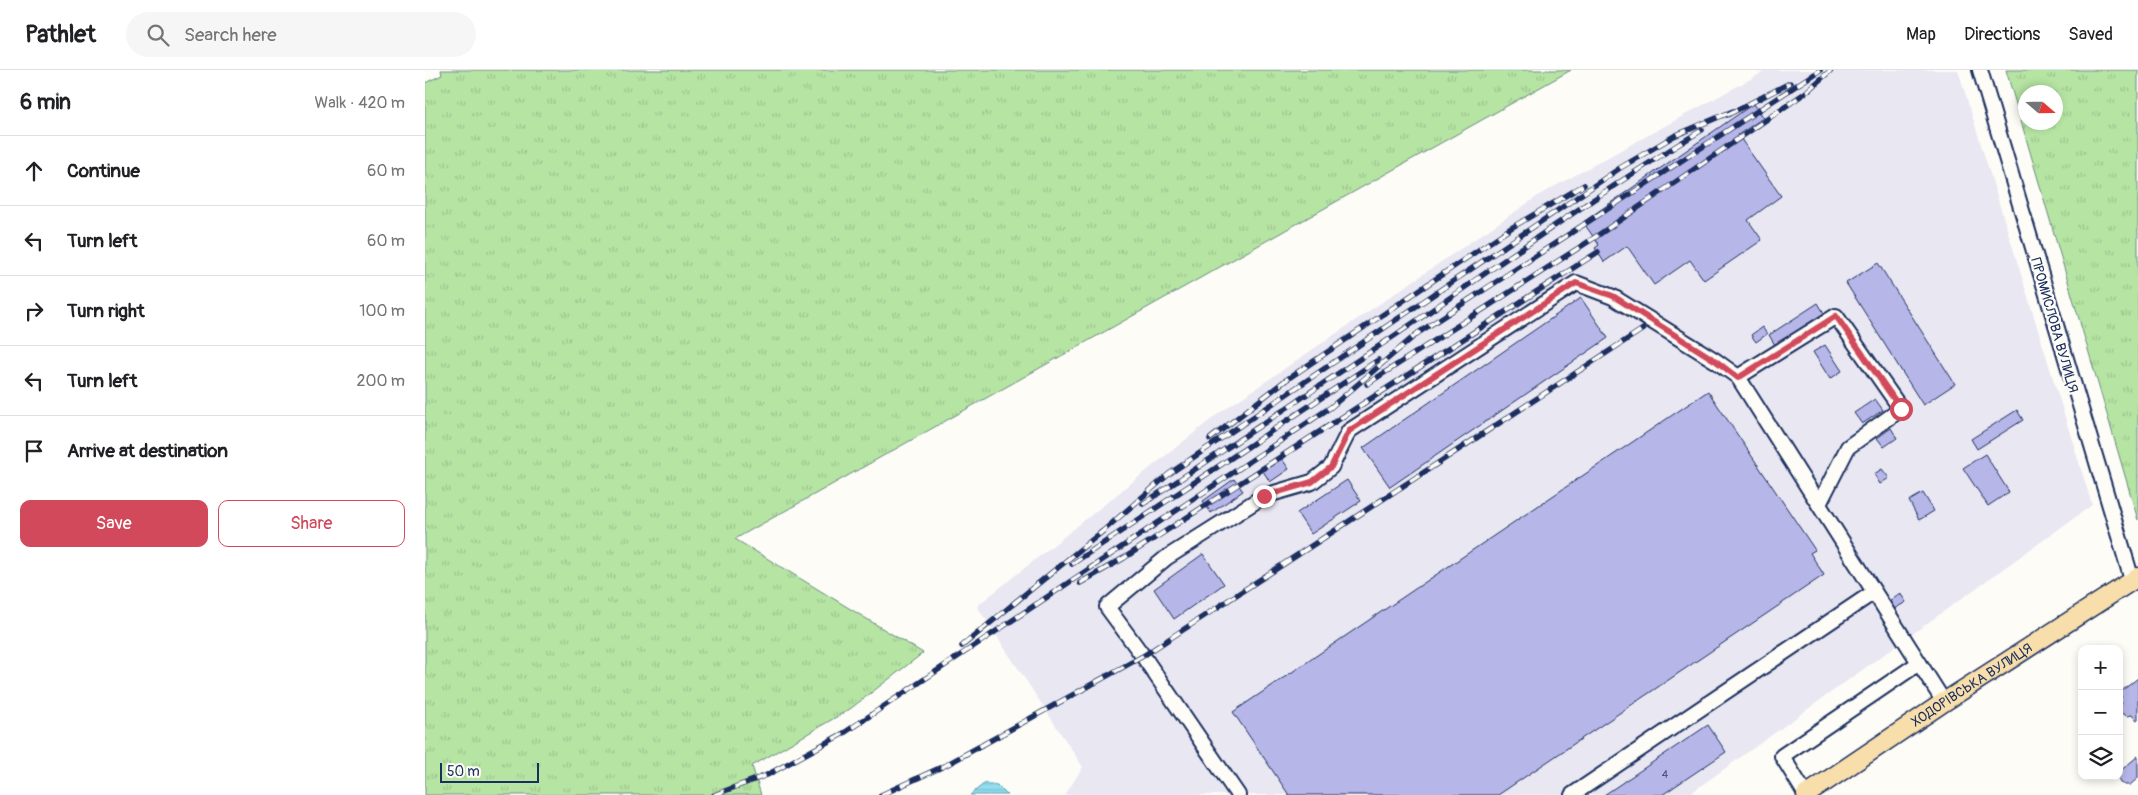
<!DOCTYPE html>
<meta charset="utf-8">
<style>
:root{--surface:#fff;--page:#f6f6f6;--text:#202124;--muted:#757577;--line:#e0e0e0;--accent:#d1495b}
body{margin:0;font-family:Pangolin,sans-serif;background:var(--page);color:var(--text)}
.controls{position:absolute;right:15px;bottom:15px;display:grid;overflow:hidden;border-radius:10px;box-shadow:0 2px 8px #0003}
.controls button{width:45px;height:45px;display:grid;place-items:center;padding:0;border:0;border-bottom:1px solid var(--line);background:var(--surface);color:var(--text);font:25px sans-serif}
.compass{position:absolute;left:1593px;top:15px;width:45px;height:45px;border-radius:50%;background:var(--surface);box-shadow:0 2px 8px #0003;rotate:110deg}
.scale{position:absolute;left:15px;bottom:12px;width:99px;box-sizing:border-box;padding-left:5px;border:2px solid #1b2f5e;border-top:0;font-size:14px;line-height:18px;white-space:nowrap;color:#1b2f5e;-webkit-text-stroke:4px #fdfcf7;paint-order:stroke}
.stop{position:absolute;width:15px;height:15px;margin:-11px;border:4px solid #d1495b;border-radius:50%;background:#fff}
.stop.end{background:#d1495b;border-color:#fff;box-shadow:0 1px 5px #0008}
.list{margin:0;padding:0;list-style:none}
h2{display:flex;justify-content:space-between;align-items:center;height:65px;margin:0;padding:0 20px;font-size:21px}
h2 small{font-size:16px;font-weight:400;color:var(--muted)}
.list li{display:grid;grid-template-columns:32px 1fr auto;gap:15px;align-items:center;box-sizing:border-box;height:70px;padding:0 20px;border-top:1px solid var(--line)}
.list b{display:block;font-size:19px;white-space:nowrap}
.list em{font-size:16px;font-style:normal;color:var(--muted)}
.actions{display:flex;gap:10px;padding:15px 20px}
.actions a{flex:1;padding:11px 0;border:1px solid var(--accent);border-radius:10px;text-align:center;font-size:18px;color:var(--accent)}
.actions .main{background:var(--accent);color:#fff}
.icon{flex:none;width:28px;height:28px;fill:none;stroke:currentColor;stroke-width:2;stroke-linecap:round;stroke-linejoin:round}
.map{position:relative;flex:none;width:1713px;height:725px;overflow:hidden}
header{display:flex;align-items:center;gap:30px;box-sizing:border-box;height:70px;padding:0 25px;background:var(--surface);border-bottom:1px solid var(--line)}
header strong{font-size:24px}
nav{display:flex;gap:28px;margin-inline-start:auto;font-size:18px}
.search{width:350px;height:45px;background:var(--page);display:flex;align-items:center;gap:12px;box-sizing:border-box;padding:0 18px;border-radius:28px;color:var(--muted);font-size:19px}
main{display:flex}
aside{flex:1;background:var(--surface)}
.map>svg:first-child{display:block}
.built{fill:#e8e7f2}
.grass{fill:url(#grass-tufts);stroke:#688a80;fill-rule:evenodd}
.water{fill:url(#water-rules);stroke:#6198b4}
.building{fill:#b7b6e8;stroke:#1b2f5e}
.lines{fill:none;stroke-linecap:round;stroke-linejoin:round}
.minor-casing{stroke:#1b2f5e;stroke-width:18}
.major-casing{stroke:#1b2f5e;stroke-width:21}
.minor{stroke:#fdfcf7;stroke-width:14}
.major{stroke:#f8deab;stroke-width:18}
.rail-casing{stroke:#1b2f5e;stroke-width:5.5}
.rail{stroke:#fdfcf7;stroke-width:4;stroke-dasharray:11;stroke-linecap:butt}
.route{stroke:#d1495b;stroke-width:6}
.labels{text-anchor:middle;stroke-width:4.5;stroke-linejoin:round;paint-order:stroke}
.number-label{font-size:11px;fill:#425180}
.street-label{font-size:14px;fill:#1b2f5e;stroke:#fdfcf7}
</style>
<header>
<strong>Pathlet</strong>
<div class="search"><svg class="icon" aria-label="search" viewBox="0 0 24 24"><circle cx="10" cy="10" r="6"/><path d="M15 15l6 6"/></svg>Search here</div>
<nav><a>Map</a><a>Directions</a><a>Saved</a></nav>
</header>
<main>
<aside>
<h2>6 min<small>Walk · 420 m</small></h2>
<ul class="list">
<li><svg class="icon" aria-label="ahead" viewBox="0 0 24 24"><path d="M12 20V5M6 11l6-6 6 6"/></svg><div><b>Continue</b></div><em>60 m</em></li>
<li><svg class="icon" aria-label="left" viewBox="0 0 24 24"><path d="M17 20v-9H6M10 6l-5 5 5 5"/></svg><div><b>Turn left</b></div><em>60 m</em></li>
<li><svg class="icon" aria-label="right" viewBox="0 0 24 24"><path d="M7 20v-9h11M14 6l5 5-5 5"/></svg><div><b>Turn right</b></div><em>100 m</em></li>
<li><svg class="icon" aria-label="left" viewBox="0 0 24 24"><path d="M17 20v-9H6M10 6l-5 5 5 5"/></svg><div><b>Turn left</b></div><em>200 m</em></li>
<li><svg class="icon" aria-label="arrive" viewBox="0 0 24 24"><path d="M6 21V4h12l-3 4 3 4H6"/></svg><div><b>Arrive at destination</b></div></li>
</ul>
<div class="actions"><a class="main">Save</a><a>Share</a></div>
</aside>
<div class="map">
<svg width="1713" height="725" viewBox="0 0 1713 725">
<defs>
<pattern id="grass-tufts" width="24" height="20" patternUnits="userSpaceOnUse" patternTransform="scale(1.25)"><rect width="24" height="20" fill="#b6e4a3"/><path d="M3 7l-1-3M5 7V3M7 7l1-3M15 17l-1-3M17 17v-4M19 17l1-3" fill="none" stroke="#9cc48f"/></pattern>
<pattern id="water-rules" width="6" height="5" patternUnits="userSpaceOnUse" patternTransform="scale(1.25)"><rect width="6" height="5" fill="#90deee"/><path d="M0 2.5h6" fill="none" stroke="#7cbfce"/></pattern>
</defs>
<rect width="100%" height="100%" fill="#fdfcf7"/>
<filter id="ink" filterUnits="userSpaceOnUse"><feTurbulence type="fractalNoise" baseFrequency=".02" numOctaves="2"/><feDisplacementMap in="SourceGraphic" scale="10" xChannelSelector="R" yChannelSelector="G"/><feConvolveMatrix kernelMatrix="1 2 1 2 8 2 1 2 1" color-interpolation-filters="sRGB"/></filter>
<g filter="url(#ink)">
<polygon class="built" points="1342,0 1533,0 1667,435 1263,725 640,725 658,697 552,536 793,344 1116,124"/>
<g class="grass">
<polygon points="16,0 1146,0 310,469 498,583 425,639 327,696 336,725 0,725 0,13 17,5"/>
<path d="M1581,0H1713V450ZM1630,22V52H1600V22Z"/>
</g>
<polygon class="water" points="560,713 572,715 582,725 545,725"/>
<g class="building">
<polygon points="1328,34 1338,48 1313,65 1356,126 1323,150 1337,170 1279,210 1265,190 1229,215 1202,176 1179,192 1170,178 1174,175 1158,152"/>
<polygon points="1453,193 1530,314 1498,335 1421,213"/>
<polygon points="1156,228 1183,268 965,417 938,378"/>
<polygon points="1393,233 1399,243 1350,275 1344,265"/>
<polygon points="1337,257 1342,264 1331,272 1326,265"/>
<polygon points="1400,275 1417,301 1405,309 1388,282"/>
<polygon points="1283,321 1390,480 1385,483 1399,505 1073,725 864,725 808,642"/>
<polygon points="1450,329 1458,340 1437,354 1429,343"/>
<polygon points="1592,340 1598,350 1552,379 1546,369"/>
<polygon points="1466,358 1472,368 1459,377 1452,368"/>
<polygon points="1560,384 1584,422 1563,436 1538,398"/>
<polygon points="857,389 864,399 845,412 838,401"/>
<polygon points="1457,399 1464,408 1455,414 1449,404"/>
<polygon points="809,409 818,421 786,443 778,431"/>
<polygon points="922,410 936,431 886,464 872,443"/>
<polygon points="1498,423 1509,441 1494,450 1484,431"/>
<polygon points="778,484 799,514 749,549 729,519"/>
<polygon points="1475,523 1481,532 1469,539 1464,531"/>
<polygon points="1713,608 1713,649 1711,650 1707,645 1702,646 1696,643 1694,639 1697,633 1694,629 1697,627 1694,623"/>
<polygon points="1283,655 1301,682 1237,725 1179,725"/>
<polygon points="1713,686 1713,708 1705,715 1700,715 1695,713 1693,707 1694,702"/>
</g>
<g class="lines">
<g class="minor-casing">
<g id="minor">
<polyline points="1555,0 1707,510"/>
<polyline points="1313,307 1411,246 1476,339 1423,377 1394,434"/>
<polyline points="813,725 718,586 682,537 741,488 839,426 887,412 906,397 924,361 1151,213 1188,227 1291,291 1313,307 1519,632"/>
<polyline points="1147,725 1449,522"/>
<polyline points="1381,725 1357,686 1494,593"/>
</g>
</g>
<g class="major-casing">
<g id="major">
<path id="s1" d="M1381,725L1519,632L1713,507"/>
</g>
</g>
<use href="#minor" class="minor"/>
<use href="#major" class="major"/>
<g class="rail-casing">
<g id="rail">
<polyline points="1302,45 1365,13"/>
<polyline points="942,314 1169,168 1380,23 1406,0"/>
<polyline points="785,369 861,310 1086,158 1159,115"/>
<path d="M718,434C800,379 883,324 966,268C1069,198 1170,125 1277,60"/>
<polyline points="647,494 953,290"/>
<polyline points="655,513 699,488 1173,182"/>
<polyline points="588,534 678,461 744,404 1195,98 1249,66 1308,41"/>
<polyline points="537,576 593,530"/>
<polyline points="289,725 342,705 419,663 906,337 993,263 1395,0"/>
<polyline points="456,725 521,695 718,586 1218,259"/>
</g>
</g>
<use href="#rail" class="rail"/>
</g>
</g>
<g class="lines" filter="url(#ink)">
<polyline class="route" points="839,426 887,412 906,397 924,361 1151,213 1188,226 1291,291 1313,308 1411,246 1476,339"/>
</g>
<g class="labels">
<g class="number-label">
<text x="1240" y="708">4</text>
</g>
<g class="street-label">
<text transform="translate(1630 255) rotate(74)" y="5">ПРОМИСЛОВА ВУЛИЦЯ</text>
<text dy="5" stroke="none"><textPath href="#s1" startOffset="199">ХОДОРІВСЬКА ВУЛИЦЯ</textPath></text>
</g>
</g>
</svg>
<div class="controls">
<button>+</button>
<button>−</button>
<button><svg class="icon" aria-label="layers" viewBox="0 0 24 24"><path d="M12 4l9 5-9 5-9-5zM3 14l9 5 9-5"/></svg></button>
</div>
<svg class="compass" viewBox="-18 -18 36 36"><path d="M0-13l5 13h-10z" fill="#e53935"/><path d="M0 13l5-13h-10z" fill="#757577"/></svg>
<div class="scale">50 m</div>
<div class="stop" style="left:1476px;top:339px"></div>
<div class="stop end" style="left:839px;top:426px"></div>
</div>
</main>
